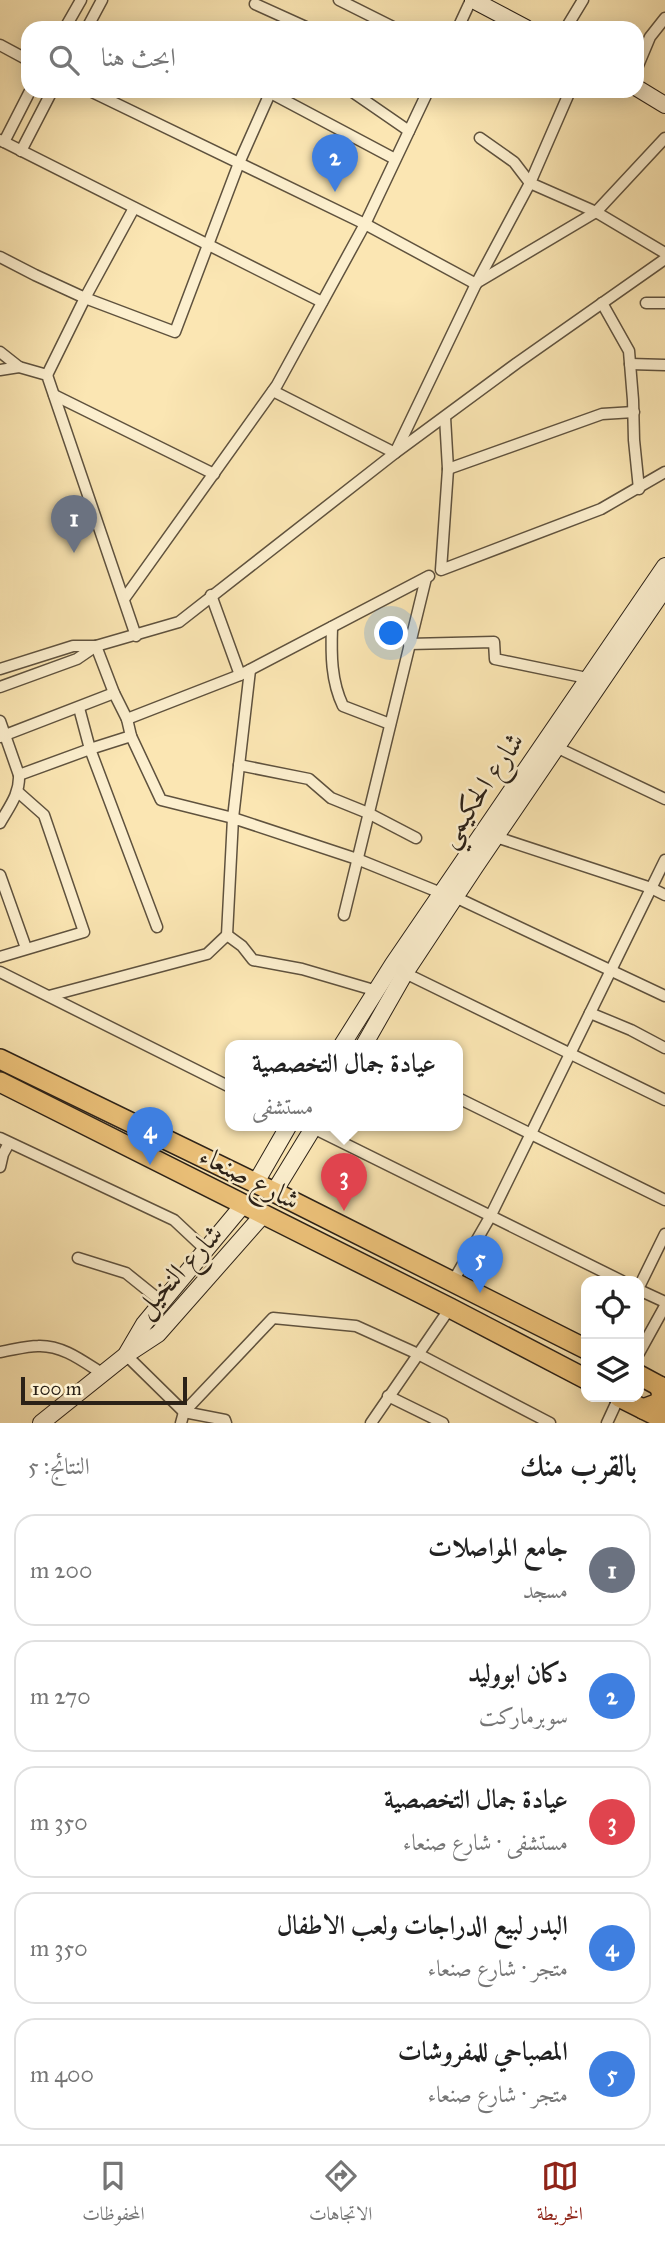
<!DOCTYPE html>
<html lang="ar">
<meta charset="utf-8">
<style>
:root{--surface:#fff;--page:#f2f2f2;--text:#222;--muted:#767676;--line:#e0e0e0;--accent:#8f2418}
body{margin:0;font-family:"IM FELL Great Primer",Amiri,serif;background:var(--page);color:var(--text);direction:rtl}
.controls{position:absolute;right:21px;bottom:21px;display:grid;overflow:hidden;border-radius:14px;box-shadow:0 4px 18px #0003}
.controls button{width:63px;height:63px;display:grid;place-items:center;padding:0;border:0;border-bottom:2px solid var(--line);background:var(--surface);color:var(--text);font:35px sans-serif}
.scale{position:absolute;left:21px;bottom:18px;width:166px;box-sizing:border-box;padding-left:7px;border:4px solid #2b2117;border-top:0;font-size:19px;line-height:24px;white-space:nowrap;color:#2b2117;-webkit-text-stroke:5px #fcefce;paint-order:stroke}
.you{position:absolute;left:392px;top:634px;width:24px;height:24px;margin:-18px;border:5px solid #fff;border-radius:50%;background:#1a73e8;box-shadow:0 0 0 10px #1a73e833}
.badge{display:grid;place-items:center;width:46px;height:46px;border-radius:50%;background:var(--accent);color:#fff;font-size:23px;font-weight:700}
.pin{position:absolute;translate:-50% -58px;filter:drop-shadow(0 2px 4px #0008)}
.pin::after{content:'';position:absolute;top:37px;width:24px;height:21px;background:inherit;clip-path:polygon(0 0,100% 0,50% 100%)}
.popup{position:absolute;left:225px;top:1040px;width:238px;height:91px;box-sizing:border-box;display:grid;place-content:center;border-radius:14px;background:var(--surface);filter:drop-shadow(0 2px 5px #0005);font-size:23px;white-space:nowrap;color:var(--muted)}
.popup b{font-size:26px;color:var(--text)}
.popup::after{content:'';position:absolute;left:50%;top:100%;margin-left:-14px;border:14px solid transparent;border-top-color:var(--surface)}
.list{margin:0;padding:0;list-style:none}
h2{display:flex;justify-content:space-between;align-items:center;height:91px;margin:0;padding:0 28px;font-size:30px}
h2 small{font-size:23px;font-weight:400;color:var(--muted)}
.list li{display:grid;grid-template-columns:46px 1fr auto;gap:21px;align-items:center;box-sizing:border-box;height:112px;margin:0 14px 14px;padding:0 14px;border:2px solid var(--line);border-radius:21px}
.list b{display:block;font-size:26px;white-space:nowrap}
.list p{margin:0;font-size:23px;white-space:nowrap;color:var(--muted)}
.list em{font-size:23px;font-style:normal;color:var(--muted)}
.icon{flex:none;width:38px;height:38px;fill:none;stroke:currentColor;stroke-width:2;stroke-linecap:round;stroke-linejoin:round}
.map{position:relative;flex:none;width:665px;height:1423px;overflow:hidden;direction:ltr}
.search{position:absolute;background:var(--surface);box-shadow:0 4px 18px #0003;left:21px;right:21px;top:21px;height:77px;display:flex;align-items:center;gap:18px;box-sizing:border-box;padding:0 24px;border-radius:21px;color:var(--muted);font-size:26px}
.sheet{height:721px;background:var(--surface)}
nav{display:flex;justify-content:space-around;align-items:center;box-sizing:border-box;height:98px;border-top:2px solid var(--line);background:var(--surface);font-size:19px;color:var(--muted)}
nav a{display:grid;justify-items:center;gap:4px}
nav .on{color:var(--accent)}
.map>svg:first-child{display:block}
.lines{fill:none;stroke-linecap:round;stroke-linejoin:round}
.street-casing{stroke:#5f523e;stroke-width:13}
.secondary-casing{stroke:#2b2117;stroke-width:18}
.highway-casing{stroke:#2b2117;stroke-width:22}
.street{stroke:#fcefce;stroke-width:10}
.secondary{stroke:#fcefce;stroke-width:16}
.highway{stroke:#eec37a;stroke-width:19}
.labels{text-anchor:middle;stroke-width:5;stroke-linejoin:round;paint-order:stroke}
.street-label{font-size:28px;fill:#2b2117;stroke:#fcefce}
</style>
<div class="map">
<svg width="665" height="1423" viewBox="0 0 665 1423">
<rect width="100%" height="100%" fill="#fbe6b3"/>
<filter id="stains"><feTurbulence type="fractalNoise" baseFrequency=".00286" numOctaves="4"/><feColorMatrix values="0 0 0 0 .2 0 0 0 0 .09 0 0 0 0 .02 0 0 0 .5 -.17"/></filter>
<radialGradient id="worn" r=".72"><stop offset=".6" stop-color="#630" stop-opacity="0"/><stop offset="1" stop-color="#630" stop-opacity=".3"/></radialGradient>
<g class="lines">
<g class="street-casing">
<g id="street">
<polyline points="339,0 395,28"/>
<polyline points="255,4 308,28"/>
<polyline points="65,28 81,0"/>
<polyline points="87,28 102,0"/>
<polyline points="458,28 471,0"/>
<polyline points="566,28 583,0"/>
<polyline points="0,45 28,60"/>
<polyline points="637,68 650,37 665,18"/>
<polyline points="90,91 365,224 476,284"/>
<polyline points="267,91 395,159"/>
<polyline points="351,91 409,131"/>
<polyline points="570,91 530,183 596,212 665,253"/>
<polyline points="0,140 322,302"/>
<polyline points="4,142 30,91"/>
<polyline points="21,151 52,91"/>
<polyline points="0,257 35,275 85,298 134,208"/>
<polyline points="478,282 596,212 665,138"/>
<polyline points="602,303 629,351 633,400 634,440 639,489"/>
<polyline points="646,303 665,303"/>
<polyline points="0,352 19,367"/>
<polyline points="630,364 665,365"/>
<polyline points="0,370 19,367 47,375 136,636"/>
<polyline points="47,375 85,298 175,332 239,163 271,91"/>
<polyline points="273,391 395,453 476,284 530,183 514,162 480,138"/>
<polyline points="54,395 214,474"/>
<polyline points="445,417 448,469 441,570 601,509 665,472"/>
<polyline points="448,469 602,414 634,412"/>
<polyline points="211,595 240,675 429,576"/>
<polyline points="124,599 277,385 365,224 428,91"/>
<path d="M332,627C331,654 331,681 343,706L390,724"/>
<polyline points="409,644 494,642 495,659 587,678"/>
<polyline points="96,646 114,693 127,719 240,675"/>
<polyline points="0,669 73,646 96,646 179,622 395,453 517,363 665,259"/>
<polyline points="0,687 77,659 96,646"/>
<polyline points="79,708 90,749 157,927"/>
<polyline points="127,719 131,736 161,800 233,818 250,670"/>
<path d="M0,721L19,775C20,794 9,807 0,823"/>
<polyline points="0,737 114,693"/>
<polyline points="558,748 665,799"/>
<polyline points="239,765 309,779 331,798 368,813 416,838"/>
<polyline points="19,775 90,749 131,736"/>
<polyline points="496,837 651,888 665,895"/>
<polyline points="0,875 26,948"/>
<polyline points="455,897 665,996"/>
<polyline points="344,915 426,578"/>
<polyline points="227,935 242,946 253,960 302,969 377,991"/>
<polyline points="0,957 84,932 44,815 18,792"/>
<polyline points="0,972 230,1087"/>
<polyline points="405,973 665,1100"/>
<polyline points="49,996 207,954 227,935 233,818 357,859 441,893"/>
<polyline points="590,1013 631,1030 665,1048"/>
<polyline points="458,1098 665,1200"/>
<polyline points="313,1128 622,1281"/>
<polyline points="0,1138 174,1220 206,1250"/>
<polyline points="0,1167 3,1154 9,1143"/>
<polyline points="78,1258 126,1273 162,1302"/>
<polyline points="452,1283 490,1217 665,860"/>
<polyline points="639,1287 665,1234"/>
<polyline points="639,1290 665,1302"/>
<path d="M0,1352C13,1350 26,1346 38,1346C63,1345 84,1362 103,1374"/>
<polyline points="639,1353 665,1306"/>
<polyline points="126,1355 184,1412 225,1420 226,1423"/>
<polyline points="388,1396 443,1423"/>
<polyline points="181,1423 184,1412 273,1318 356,1326 418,1354 550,1423"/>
<polyline points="371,1423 450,1308"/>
<polyline points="607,1423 619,1397"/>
</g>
</g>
<g class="secondary-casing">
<g id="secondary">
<polyline points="473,0 526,28"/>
<polyline points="637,88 665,105"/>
<polyline points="342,1045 393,964 665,566"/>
<polyline points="364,1045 405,973 475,867 665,588"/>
<polyline points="255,1184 289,1125"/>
<polyline points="274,1192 315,1125"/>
<polyline points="127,1353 144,1324 243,1205"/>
<polyline points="41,1423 126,1355 158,1334 263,1215"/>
</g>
</g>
<g class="highway-casing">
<g id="highway">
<polyline points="0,1059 274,1192 586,1349"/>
<polyline points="0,1082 450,1308 586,1379"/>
<polyline points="639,1375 665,1389"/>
<polyline points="619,1397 665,1420"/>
<polyline points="643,1409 659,1403 662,1394 659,1386"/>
</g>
</g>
<use href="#street" class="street"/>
<use href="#secondary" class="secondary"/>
<use href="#highway" class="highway"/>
</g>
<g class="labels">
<g class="street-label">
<text transform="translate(480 789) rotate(-56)" y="10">شارع الحكيمي</text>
<text transform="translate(250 1177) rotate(27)" y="10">شارع صنعاء</text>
<text transform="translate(178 1270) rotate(-47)" y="10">شارع النخيل</text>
</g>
</g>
<rect width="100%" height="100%" filter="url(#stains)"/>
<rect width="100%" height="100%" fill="url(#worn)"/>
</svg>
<div class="controls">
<button><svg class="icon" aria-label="locate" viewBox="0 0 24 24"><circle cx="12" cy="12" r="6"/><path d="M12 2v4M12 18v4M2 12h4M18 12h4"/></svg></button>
<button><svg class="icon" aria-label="layers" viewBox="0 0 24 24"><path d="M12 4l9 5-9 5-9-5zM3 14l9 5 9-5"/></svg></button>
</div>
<div class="scale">100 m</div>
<div class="you"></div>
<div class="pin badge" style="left:74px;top:553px;background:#6b7280">1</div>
<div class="pin badge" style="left:335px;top:192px;background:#3f7fe0">2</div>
<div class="pin badge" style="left:344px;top:1211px;background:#e0444e">3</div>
<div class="popup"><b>عيادة جمال التخصصية</b>مستشفى</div>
<div class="pin badge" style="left:150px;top:1165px;background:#3f7fe0">4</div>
<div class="pin badge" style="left:480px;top:1293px;background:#3f7fe0">5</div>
<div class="search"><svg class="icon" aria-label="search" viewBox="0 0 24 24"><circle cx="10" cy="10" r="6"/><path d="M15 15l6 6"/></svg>ابحث هنا</div>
</div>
<section class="sheet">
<h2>بالقرب منك<small>النتائج: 5</small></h2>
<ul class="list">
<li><span class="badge" style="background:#6b7280">1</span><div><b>جامع المواصلات</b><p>مسجد</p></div><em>200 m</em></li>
<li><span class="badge" style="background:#3f7fe0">2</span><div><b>دكان ابووليد</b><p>سوبرماركت</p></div><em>270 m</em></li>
<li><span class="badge" style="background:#e0444e">3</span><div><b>عيادة جمال التخصصية</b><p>مستشفى · شارع صنعاء</p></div><em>350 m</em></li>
<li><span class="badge" style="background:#3f7fe0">4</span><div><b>البدر لبيع الدراجات ولعب الاطفال</b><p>متجر · شارع صنعاء</p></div><em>350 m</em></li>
<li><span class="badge" style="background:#3f7fe0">5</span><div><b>المصباحي للمفروشات</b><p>متجر · شارع صنعاء</p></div><em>400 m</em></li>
</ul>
</section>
<nav>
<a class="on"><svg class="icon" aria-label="map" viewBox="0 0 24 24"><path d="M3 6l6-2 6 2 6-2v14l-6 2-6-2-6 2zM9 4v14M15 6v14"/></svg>الخريطة</a>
<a><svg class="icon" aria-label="directions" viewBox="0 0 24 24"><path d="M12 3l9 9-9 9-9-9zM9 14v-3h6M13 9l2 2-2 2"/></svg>الاتجاهات</a>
<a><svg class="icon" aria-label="saved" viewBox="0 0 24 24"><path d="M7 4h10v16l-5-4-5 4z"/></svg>المحفوظات</a>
</nav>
